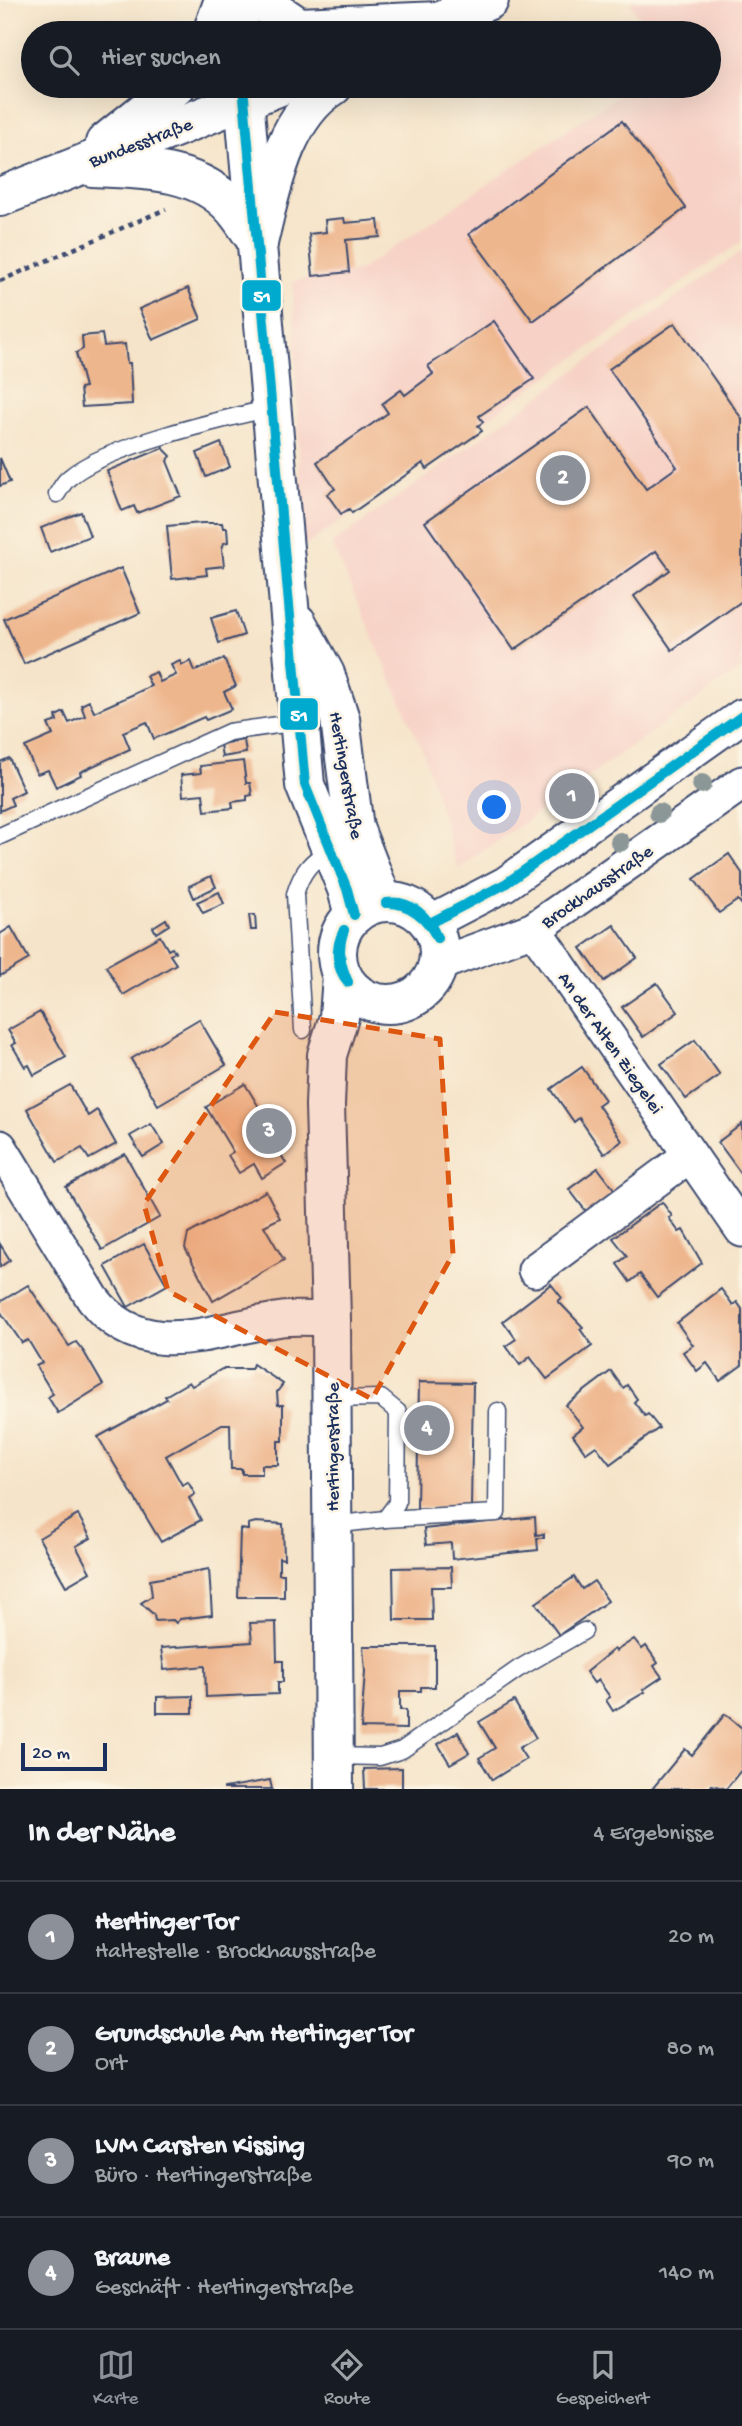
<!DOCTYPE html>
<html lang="de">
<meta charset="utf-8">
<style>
:root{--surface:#171b24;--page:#242831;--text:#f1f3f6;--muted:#9ea1a6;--line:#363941;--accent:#8c9099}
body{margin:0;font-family:"Gochi Hand",sans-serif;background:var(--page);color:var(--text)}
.scale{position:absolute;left:21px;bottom:18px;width:86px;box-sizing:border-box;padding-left:7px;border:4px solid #1b2f5e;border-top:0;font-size:19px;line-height:24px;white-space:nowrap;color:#1b2f5e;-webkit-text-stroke:5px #fcf5e5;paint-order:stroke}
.you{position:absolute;left:495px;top:808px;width:24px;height:24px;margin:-18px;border:5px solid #fff;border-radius:50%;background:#1a73e8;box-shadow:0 0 0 10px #1a73e833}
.badge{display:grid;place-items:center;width:46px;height:46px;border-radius:50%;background:var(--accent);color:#fff;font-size:23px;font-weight:700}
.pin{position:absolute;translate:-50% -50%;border:4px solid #fff;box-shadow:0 2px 7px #0006}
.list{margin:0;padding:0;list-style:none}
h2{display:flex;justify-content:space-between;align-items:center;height:91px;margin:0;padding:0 28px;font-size:30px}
h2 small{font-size:23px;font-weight:400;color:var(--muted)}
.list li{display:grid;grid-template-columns:46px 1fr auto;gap:21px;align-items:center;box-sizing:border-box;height:112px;padding:0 28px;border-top:2px solid var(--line)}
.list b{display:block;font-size:26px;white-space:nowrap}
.list p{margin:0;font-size:23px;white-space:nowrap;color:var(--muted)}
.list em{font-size:23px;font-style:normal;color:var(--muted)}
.icon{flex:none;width:38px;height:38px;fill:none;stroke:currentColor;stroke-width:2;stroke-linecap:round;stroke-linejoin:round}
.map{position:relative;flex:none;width:742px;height:1789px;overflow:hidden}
.search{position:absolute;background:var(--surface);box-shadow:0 7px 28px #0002;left:21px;right:21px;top:21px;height:77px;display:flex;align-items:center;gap:18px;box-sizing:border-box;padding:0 24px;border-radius:38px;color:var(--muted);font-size:26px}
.sheet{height:539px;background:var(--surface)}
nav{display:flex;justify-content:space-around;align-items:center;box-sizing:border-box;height:98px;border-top:2px solid var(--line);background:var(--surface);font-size:19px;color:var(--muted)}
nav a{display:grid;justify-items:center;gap:4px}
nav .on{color:var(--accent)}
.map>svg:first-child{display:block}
.built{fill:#f7d1c6}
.building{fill:#eeb68d}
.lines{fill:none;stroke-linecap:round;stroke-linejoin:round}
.service-casing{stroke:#3c4a6e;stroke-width:19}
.minor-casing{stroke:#3c4a6e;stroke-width:37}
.tertiary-casing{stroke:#3c4a6e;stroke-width:42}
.secondary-casing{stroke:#3c4a6e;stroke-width:42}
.primary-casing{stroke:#3c4a6e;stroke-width:42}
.path{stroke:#3c4a6e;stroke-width:4.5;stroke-dasharray:5 5;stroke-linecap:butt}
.service{stroke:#fff;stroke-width:16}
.minor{stroke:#fff;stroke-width:33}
.tertiary{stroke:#fff;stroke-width:38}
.secondary{stroke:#fff;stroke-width:38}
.primary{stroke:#fff;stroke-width:38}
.bus-1-casing{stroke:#fcf5e5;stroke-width:16}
.bus-1{stroke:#00a9ce;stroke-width:10}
.tree{fill:#8b9796}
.marked{fill:#de5710;fill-opacity:0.2;stroke:#de5710;stroke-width:5;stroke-dasharray:14 9;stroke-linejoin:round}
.labels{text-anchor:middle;stroke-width:5;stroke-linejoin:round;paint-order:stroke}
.street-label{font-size:19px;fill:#1b2f5e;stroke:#fcf5e5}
.line-badge{stroke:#fcf5e5;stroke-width:2.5}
.badge-label{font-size:19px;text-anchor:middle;font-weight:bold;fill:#fff}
</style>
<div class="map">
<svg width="742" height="1789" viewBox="0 0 742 1789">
<rect width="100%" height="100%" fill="#fcf5e5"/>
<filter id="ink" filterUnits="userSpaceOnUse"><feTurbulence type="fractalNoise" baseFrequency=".0143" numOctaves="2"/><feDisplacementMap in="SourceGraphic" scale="14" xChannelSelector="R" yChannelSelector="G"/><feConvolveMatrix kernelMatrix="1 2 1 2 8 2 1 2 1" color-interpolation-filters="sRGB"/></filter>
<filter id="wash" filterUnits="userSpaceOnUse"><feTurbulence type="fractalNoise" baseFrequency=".00686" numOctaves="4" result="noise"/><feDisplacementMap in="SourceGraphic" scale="28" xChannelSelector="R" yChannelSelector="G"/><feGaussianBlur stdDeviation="1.57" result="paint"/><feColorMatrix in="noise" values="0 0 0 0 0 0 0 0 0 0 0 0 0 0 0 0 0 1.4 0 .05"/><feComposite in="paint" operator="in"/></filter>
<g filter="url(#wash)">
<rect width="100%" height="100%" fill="#f5e4c9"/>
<g class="built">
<polygon points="632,0 742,0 742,241 302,548 293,282 313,276 359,271 632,86 709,86 709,33 650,33 631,5"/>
<polygon points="742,251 742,668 458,869 424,754 332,544"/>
</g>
<g id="blocks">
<g class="building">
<polygon points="622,121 686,208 533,321 469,234"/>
<polygon points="344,218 345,223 378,220 380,237 346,240 349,272 313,276 309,234 326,232 325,220"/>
<polygon points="188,288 201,319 153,340 139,309"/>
<polygon points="494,321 534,379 479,416 483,422 478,426 482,431 427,469 423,463 352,513 349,509 341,514 327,494 335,489 317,462 388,413 382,404 401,390 405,395 433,374 428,366"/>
<polygon points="675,323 742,419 742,601 672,650 634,596 670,570 656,551 514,650 425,522 589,407 646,489 677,467 609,369"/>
<polygon points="102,334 104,346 125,344 127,363 130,363 132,404 82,407 80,388 85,387 76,353 83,349 82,336"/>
<polygon points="221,443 230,467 206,477 197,453"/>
<polygon points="163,448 171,456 167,461 181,496 137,513 134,506 122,511 107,471"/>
<polygon points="0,458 10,482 0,486"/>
<polygon points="81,512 90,536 50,552 41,528"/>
<polygon points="202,523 222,523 223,528 227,528 228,542 224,543 222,549 224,566 206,568 207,575 172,579 167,526"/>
<polygon points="121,568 140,613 24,664 4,619"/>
<polygon points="236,611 244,635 219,643 211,618"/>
<polygon points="224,659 236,686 224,692 232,709 206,720 204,717 154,739 147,722 123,732 130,749 80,772 81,775 56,787 48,770 37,774 25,747 53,735 48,724 57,721 56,716 64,712 69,723 85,716 81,705 89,701 94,712 134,694 151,686 146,676 156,672 160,682 176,675 171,665 180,661 182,665 191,661 195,671"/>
<polygon points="244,740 246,753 222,757 220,744"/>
<polygon points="9,758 24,791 10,798 13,805 0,811 0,762"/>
<polygon points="243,761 246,783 250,783 252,795 247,796 247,800 232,802 233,808 205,811 203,794 183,796 181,775 201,773 200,766"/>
<polygon points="729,854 742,873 742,905 738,900 719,913 694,879"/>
<polygon points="211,876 216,887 194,898 189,886"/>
<polygon points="219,892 224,904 203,913 197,902"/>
<polygon points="249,915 255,915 256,930 251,930"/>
<polygon points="166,919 169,925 156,933 153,927"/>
<polygon points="614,925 637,958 604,981 581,948"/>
<polygon points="11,927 29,959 0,976 0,934"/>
<polygon points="160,936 168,950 172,948 175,952 170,955 176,964 123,995 106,966"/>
<polygon points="657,983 678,1012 643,1037 622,1007"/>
<polygon points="40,1012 66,1057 34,1075 29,1065 25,1067 12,1045 16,1043 8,1030"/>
<polygon points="199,1019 226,1065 158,1105 131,1059"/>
<polygon points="695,1040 720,1075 686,1099 661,1064"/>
<polygon points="582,1067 605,1100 598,1105 622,1141 604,1154 579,1118 574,1122 551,1089"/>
<polygon points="245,1084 262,1112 266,1109 286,1145 278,1150 286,1163 262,1178 254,1164 239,1173 228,1155 233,1152 206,1107"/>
<polygon points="70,1085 88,1116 97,1110 116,1144 89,1159 82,1148 57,1162 27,1109"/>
<polygon points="151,1124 164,1144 143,1157 130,1136"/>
<polygon points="742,1124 742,1175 718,1142"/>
<polygon points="125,1154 160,1217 102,1250 66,1187"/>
<polygon points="598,1168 617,1193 588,1214 569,1189"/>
<polygon points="266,1191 280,1218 264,1226 284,1260 213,1301 185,1248 188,1234"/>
<polygon points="662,1202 672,1216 669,1218 679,1232 683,1230 702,1263 657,1297 640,1274 630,1282 617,1264 627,1256 613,1238"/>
<polygon points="0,1244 10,1260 0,1267"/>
<polygon points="144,1244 167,1285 128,1307 105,1266"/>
<polygon points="551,1284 562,1298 558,1301 583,1327 580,1329 592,1346 547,1379 530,1357 520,1365 506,1346 516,1339 503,1321"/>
<polygon points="28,1285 69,1346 76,1342 84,1352 103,1385 58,1413 48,1397 53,1394 36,1366 42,1363 28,1340 22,1343 0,1311 0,1302"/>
<polygon points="721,1289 733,1305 737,1302 742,1309 742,1365 720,1381 707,1363 697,1371 683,1352 693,1345 677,1323"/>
<polygon points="253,1364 283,1384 277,1392 278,1405 283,1405 283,1441 278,1441 278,1465 262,1465 262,1474 242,1474 242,1469 231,1469 230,1424 222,1424 166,1456 182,1485 188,1482 195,1494 189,1498 201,1520 161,1542 98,1437 167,1399 165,1396 189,1382 192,1386 222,1369 251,1369"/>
<polygon points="611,1371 623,1388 627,1385 637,1399 634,1402 645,1416 648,1414 659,1428 610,1464 596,1446 586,1453 573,1435 583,1427 566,1405"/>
<polygon points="419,1382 473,1383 471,1509 417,1508"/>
<polygon points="78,1515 91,1538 76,1546 90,1572 66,1586 39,1538"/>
<polygon points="535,1517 536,1535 544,1534 544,1538 537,1538 538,1550 452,1559 451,1543 426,1545 424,1529"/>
<polygon points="256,1522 283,1524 284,1559 279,1558 279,1574 284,1574 284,1597 238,1597 240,1529 248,1530 248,1524"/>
<polygon points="451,1567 452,1587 431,1587 432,1620 394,1620 393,1568"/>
<polygon points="209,1569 212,1615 180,1619 176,1623 173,1620 155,1621 154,1615 141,1603 152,1596 150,1580"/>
<polygon points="574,1577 582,1589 594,1581 608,1601 559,1635 536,1603"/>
<polygon points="276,1622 277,1661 283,1661 283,1682 278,1682 278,1694 206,1697 205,1666 164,1670 161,1648 252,1642 250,1623"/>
<polygon points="634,1639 642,1649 646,1646 658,1663 654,1666 662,1677 643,1690 645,1692 613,1711 606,1700 610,1697 598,1680 594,1683 586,1672 614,1649 616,1651"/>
<polygon points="363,1646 435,1646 435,1687 421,1687 421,1691 400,1691 400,1710 406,1710 406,1729 361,1728 365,1671"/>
<polygon points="193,1696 193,1713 157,1713 157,1697"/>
<polygon points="514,1701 536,1738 519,1748 526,1759 492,1780 479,1758 495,1748 479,1722"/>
<polygon points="725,1714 742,1728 742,1769 726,1789 712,1785 709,1789 652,1789 685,1749 692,1755"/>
<polygon points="458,1732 469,1753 450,1764 438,1744"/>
<polygon points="402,1768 402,1789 365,1789 364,1769"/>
<polygon points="270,1780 272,1789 224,1789 224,1788"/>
</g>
</g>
</g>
<g filter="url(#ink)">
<use href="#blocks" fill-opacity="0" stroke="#3c4a6e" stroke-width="2"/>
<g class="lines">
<g class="service-casing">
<g id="service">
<path d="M57,494C61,488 64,481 70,477C106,446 223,419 271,408"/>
<polyline points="0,836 229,732 298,722"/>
<path d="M303,1030L295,894C302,871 311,861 331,849"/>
<polyline points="331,1399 381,1398 398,1412 397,1503 385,1519 332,1525"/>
<polyline points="385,1519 497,1513 498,1411"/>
<polyline points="333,1756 380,1757 402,1750 518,1669 584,1631"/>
</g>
</g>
<g class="minor-casing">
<g id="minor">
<polyline points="430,923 505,884 742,716"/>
<polyline points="534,929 742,1230"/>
<polyline points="439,964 534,929 742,783"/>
<path d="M0,1147L93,1299C144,1365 212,1329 282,1319C298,1317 315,1319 331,1319"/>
<polyline points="535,1270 690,1155"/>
</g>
</g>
<g class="tertiary-casing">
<polyline id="tertiary" points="235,0 240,33"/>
</g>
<g class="secondary-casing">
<g id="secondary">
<polyline points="244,99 305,785 347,889 354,915"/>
<polyline points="297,623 325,674 340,719 354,828 383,902"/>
<circle cx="388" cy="953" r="51"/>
<polyline points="334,1789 331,1319 325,1105 327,1055 339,1017 342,976"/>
</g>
</g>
<g class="primary-casing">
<g id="primary">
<polyline points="259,0 299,27 439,21"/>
<polyline points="417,30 489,0"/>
<polyline points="212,33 224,0"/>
<polyline points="105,143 176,86"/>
<path d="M92,167C141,169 198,168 233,208C242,218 250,231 258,243"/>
<polyline points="0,197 280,86"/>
<path d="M258,243C271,190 283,117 333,86"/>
</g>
</g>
<polyline class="path" points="0,281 166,209"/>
<use href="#service" class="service"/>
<use href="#minor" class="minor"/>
<use href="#tertiary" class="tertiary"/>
<use href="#secondary" class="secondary"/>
<use href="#primary" class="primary"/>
<g class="bus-1-casing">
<g id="bus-1">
<polyline points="243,86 305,785 347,889 354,915"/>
<path d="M386,903C411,899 429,917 437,938"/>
<path d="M386,903C410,902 428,919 437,938"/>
<polyline points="430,923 505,884 742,716"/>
<path d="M344,930C337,949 340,964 348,982"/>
<path d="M344,930C335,947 335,967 348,982"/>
</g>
</g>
<use href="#bus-1" class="bus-1"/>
</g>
<g class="tree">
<circle cx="702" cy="784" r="10"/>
<circle cx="659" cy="813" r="10"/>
<circle cx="620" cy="842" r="10"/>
</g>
</g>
<path class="marked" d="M275,1012L440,1039L453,1254L372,1399L168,1291L144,1204Z"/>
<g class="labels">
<g class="street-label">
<text transform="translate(140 141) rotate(-21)" y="7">Bundesstraße</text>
<text transform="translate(348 775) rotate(80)" y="7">Hertingerstraße</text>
<text transform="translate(596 885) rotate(-35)" y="7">Brockhausstraße</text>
<text transform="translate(612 1042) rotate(55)" y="7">An der Alten Ziegelei</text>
<text transform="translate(331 1447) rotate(-90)" y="7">Hertingerstraße</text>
</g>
</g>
<g class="line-badge">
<rect x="241" y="279" width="41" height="33" rx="7" fill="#00a9ce"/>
<rect x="279" y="697" width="40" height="34" rx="7" fill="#00a9ce"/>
</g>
<g class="badge-label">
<text x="262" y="302">51</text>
<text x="299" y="721">51</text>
</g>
</svg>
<div class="scale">20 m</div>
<div class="you"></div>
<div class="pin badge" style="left:572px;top:796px">1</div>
<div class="pin badge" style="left:563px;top:478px">2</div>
<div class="pin badge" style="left:269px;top:1131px">3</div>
<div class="pin badge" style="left:427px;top:1428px">4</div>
<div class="search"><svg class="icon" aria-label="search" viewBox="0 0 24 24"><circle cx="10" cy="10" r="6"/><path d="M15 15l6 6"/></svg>Hier suchen</div>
</div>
<section class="sheet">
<h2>In der Nähe<small>4 Ergebnisse</small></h2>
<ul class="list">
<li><span class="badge">1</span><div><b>Hertinger Tor</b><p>Haltestelle · Brockhausstraße</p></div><em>20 m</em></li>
<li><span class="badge">2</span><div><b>Grundschule Am Hertinger Tor</b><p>Ort</p></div><em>80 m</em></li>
<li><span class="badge">3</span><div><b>LVM Carsten Kissing</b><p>Büro · Hertingerstraße</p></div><em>90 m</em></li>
<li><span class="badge">4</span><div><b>Braune</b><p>Geschäft · Hertingerstraße</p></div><em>140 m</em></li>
</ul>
</section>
<nav>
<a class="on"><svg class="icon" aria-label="map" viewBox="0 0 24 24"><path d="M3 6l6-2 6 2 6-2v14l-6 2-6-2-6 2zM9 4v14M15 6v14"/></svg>Karte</a>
<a><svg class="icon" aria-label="directions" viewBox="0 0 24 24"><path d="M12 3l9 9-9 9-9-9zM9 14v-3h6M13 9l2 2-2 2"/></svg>Route</a>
<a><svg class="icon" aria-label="saved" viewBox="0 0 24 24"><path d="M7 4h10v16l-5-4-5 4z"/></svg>Gespeichert</a>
</nav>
